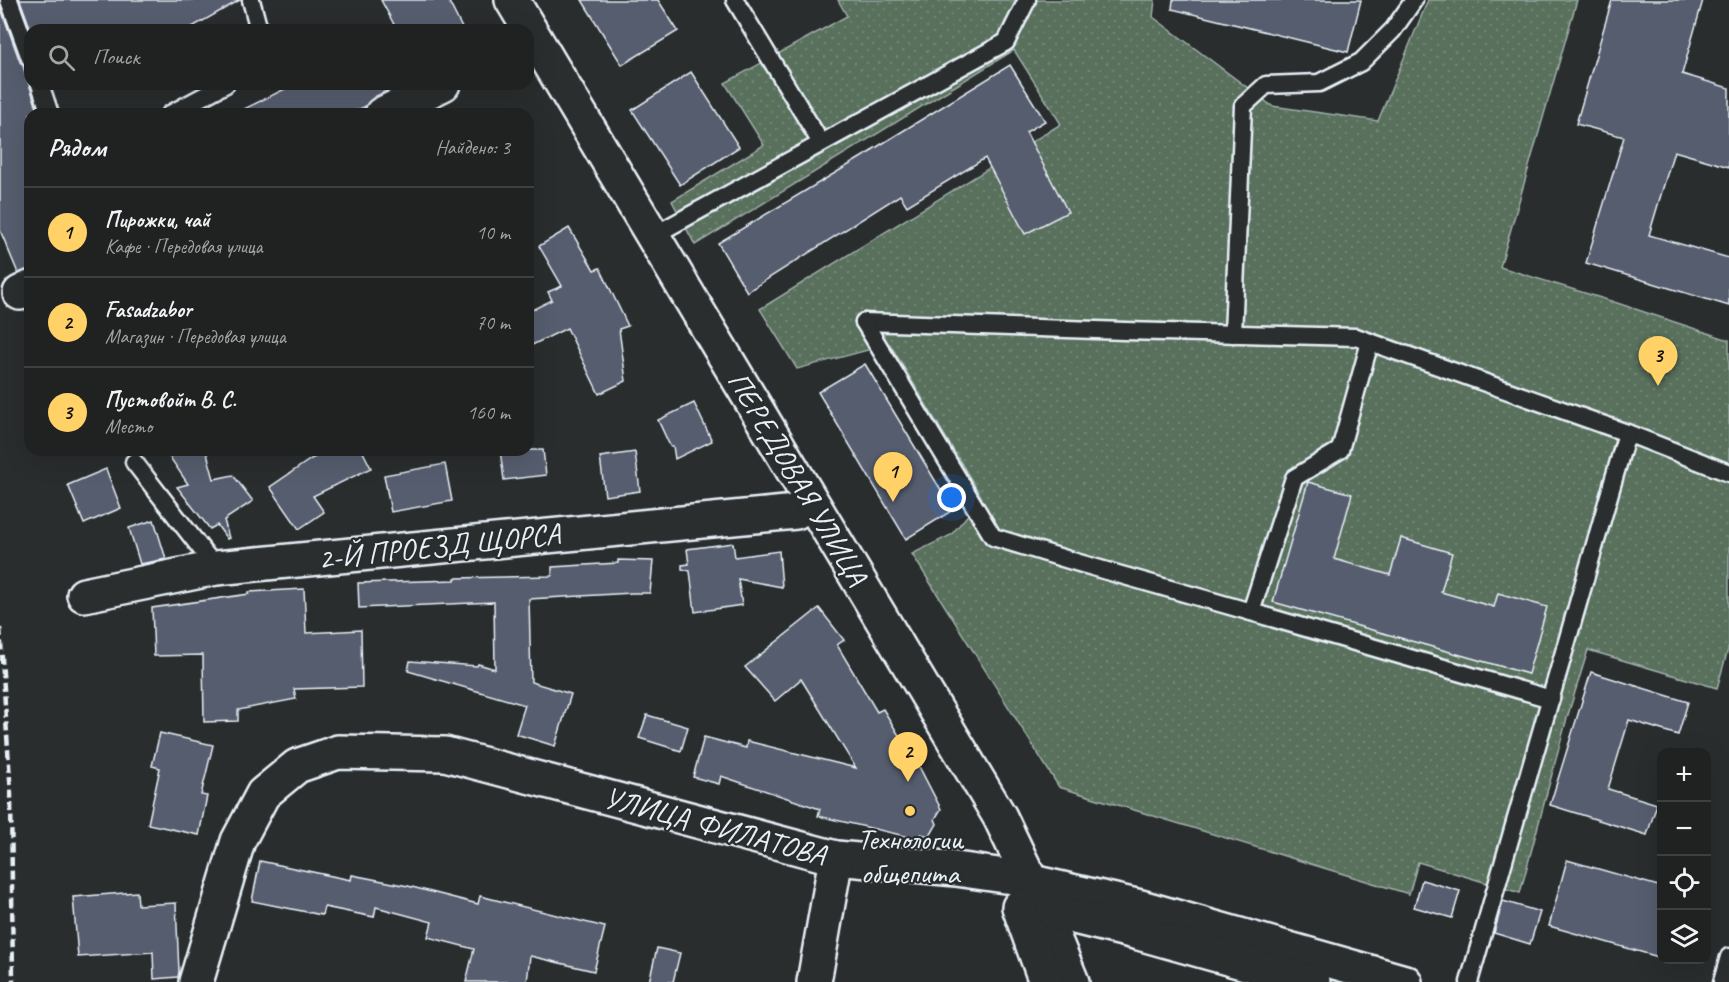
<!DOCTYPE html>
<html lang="ru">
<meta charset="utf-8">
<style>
:root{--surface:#202222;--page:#2d2f2f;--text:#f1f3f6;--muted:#a2a4a5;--line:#3d3f40;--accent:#ffd166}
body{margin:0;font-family:Caveat,sans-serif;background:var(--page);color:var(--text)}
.controls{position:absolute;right:18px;bottom:18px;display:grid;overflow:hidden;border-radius:12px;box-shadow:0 6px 24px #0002}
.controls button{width:54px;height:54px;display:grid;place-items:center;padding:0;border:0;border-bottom:2px solid var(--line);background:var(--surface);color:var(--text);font:30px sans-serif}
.you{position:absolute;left:952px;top:498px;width:21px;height:21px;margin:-15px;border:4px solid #fff;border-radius:50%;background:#1a73e8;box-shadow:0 0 0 9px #1a73e833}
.badge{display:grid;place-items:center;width:39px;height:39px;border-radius:50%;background:var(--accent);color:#111;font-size:20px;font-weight:700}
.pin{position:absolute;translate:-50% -50px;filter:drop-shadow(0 2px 3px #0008)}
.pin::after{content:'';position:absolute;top:32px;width:21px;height:18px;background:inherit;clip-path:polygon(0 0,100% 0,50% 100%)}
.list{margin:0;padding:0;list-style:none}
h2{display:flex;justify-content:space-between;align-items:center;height:78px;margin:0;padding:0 24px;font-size:26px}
h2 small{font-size:20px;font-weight:400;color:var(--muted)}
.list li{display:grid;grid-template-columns:39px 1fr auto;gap:18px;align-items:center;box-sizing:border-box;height:90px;padding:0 24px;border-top:2px solid var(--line)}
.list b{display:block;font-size:22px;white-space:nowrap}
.list p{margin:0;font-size:20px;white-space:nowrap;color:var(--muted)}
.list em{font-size:20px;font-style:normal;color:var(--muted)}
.icon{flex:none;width:33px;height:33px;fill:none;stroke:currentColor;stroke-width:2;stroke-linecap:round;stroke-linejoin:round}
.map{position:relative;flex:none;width:1729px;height:982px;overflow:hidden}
.search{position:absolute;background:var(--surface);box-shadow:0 6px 24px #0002;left:24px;top:24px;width:510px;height:66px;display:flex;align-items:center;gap:15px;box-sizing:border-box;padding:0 21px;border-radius:18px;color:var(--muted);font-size:22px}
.panel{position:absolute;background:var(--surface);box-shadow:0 6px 24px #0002;left:24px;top:108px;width:510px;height:348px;border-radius:18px}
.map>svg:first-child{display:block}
.park{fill:url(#park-dots);stroke:#a0b0aa;stroke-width:1.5}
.building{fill:#575d6e;stroke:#e8f1f8;stroke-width:1.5}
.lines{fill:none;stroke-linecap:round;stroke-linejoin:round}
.lane-casing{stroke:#e8f1f8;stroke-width:21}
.street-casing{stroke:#e8f1f8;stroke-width:38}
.secondary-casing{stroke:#e8f1f8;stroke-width:38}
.lane{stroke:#2a2d2e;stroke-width:16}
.street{stroke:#2a2d2e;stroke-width:33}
.secondary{stroke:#2a2d2e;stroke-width:33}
.rail{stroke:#e8f1f8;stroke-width:4.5;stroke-dasharray:9 4.5;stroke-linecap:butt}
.poi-dot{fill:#ffd166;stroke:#2a2d2e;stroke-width:2}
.labels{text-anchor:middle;stroke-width:4.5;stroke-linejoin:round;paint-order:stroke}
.street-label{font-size:30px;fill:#e8f1f8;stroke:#2a2d2e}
.poi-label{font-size:30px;fill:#e8f1f8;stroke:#2a2d2e}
</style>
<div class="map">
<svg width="1729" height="982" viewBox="0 0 1729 982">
<defs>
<pattern id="park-dots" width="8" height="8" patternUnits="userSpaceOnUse" patternTransform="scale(1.5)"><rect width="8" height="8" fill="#586f5c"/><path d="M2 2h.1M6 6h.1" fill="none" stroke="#708474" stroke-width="1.8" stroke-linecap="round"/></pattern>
</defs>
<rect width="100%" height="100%" fill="#2a2d2e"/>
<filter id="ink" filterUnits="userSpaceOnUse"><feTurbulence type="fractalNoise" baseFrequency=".0167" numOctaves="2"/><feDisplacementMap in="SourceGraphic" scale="12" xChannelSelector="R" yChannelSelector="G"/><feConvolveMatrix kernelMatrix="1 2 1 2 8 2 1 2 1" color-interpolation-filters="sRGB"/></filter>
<g filter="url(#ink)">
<polygon class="park" points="838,0 1155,0 1153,17 1272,106 1378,121 1428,0 1577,0 1500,267 1614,302 1729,340 1729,646 1717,688 1588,650 1567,718 1520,893 1418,862 1409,894 1059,787 912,554 951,535 982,498 890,344 797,369 760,309 1061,124 1014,50 695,245 672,201 764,145 725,83 847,16"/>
<g class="building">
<polygon points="20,0 240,0 187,30 31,30"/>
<polygon points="381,0 448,0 463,30 397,30"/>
<polygon points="582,0 658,0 678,31 622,65"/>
<polygon points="1173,0 1361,0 1348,52 1172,9"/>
<polygon points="1612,0 1703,0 1682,74 1729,88 1729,167 1674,151 1649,235 1729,258 1729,306 1586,263 1624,137 1576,124"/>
<polygon points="0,6 20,62 23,66 39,114 30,114 30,269 18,273 0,230"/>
<polygon points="1010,65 1045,121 1026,132 1068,212 1025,234 985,158 907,206 900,195 747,292 718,243 872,151 872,150"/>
<polygon points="691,72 739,147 680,185 632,110"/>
<polygon points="295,84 401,84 374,97 366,106 349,114 234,114"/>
<polygon points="569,228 594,270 600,268 628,326 619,329 626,381 599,394 567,328 528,347 528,312 552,300 548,292 562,286 539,246"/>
<polygon points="865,364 953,510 906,539 818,392"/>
<polygon points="694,403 712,441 675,459 673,446 670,446 658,420"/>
<polygon points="165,450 206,450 214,479 233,475 253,501 224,520 229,538 227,539 217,525 210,529 177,487 188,484"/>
<polygon points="329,450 362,450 371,468 313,496 324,512 299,529 270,487 311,459"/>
<polygon points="500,450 543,450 546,475 504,480"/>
<polygon points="635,452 640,491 605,496 600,457"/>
<polygon points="445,464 452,501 391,512 384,475"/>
<polygon points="106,469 121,508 84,524 68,485"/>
<polygon points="1308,482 1352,494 1334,559 1390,575 1401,538 1452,553 1441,592 1494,607 1498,593 1547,607 1528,674 1273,602"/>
<polygon points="154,520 166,559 140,564 129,528"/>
<polygon points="733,543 735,557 779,551 782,587 738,579 742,605 695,612 690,571 682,569 682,565 689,564 687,549"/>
<polygon points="618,560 653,561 650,593 632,593 529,599 531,682 571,694 555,746 516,734 525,705 408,671 410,661 477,666 478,664 495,669 494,602 359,608 358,583 455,580 455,578 552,576 552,567 618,563"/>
<polygon points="304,589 306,633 361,630 362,687 294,689 296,699 238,710 238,721 204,722 203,655 154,656 152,608 249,594 249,592"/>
<polygon points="819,608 844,640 837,645 877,712 883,709 909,752 911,751 941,809 935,819 937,824 930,836 921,834 918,839 818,816 820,809 721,776 719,784 693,777 704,737 746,748 747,741 856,768 801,679 775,701 745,667"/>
<polygon points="1591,672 1688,702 1678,735 1629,720 1608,789 1657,804 1647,835 1550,805"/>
<polygon points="647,715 688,727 681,751 639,738"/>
<polygon points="160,733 213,745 201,795 207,796 199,835 148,824 160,768 152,766"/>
<polygon points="1567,860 1662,887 1662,958 1549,926"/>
<polygon points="260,861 351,880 352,875 408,886 478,904 480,896 605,927 594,971 530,956 527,982 466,982 474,949 428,937 432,922 376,907 374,917 324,907 322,915 252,901"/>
<polygon points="1422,880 1460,891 1452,918 1414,907"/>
<polygon points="137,892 138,905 176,903 179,972 178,977 154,979 153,952 78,957 73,897"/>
<polygon points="1503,901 1540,912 1530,944 1494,933"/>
<polygon points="657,948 680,953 673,982 649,982"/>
</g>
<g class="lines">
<g class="lane-casing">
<g id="lane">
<polyline points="9,0 30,58"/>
<polyline points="251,0 259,30"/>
<polyline points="735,0 821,143"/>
<polyline points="40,84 50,114"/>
<polyline points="170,114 226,84"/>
<polyline points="647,239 1006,42 1027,0"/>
<polyline points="864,322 1125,331 1356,337 1627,433 1729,473"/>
<polyline points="864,322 993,537 1079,563 1251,612"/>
<polyline points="1233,334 1243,106 1266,85 1319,83 1361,62 1393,30 1414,0"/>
<polyline points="1370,342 1340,450 1294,478 1251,612 1551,699"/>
<polyline points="134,462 216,568"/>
<polyline points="1469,982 1627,433"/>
<polyline points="1722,982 1729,957"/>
</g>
</g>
<g class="street-casing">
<g id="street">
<polyline points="382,114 443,84"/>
<polyline points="20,293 30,288"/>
<polyline points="84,595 216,568 796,512"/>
<polyline points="196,982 238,841 263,794 297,766 338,752 445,754 836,858 956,869 1005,876"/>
<polyline points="814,982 836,858"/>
</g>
</g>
<g class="secondary-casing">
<g id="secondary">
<polyline points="512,0 1000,817 1030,880 1072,982"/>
<polyline points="1015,878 1141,907 1405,982"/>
<polyline points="1026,905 1139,933 1313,982"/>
<polyline points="1019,907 1046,982"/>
</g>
</g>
<use href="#lane" class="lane"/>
<use href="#street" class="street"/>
<use href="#secondary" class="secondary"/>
<polyline class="rail" points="0,628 11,795 13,982"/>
</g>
</g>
<circle class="poi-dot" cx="910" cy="811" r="6"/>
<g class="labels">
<g class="street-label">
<text transform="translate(798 478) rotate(59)" y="10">ПЕРЕДОВАЯ УЛИЦА</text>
<text transform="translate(439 546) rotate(-6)" y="10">2-Й ПРОЕЗД ЩОРСА</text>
<text transform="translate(715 826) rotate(15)" y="10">УЛИЦА ФИЛАТОВА</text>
</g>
<g class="poi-label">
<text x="910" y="849">Технологии<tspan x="910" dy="34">общепита</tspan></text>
</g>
</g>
</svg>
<div class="controls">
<button>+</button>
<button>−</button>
<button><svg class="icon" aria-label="locate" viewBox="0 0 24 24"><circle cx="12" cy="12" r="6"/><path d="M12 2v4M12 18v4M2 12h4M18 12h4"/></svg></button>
<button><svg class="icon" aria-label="layers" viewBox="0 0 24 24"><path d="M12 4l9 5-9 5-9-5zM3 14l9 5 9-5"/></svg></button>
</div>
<div class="you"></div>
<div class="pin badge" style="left:893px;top:502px">1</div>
<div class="pin badge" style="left:908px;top:782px">2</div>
<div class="pin badge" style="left:1658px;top:386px">3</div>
<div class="search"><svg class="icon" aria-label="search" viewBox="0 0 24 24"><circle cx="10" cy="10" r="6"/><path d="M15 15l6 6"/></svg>Поиск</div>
<section class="panel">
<h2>Рядом<small>Найдено: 3</small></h2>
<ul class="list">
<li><span class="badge">1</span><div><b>Пирожки, чай</b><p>Кафе · Передовая улица</p></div><em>10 m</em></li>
<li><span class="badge">2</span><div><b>Fasadzabor</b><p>Магазин · Передовая улица</p></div><em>70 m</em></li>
<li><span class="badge">3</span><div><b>Пустовойт В. С.</b><p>Место</p></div><em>160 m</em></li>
</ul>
</section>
</div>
